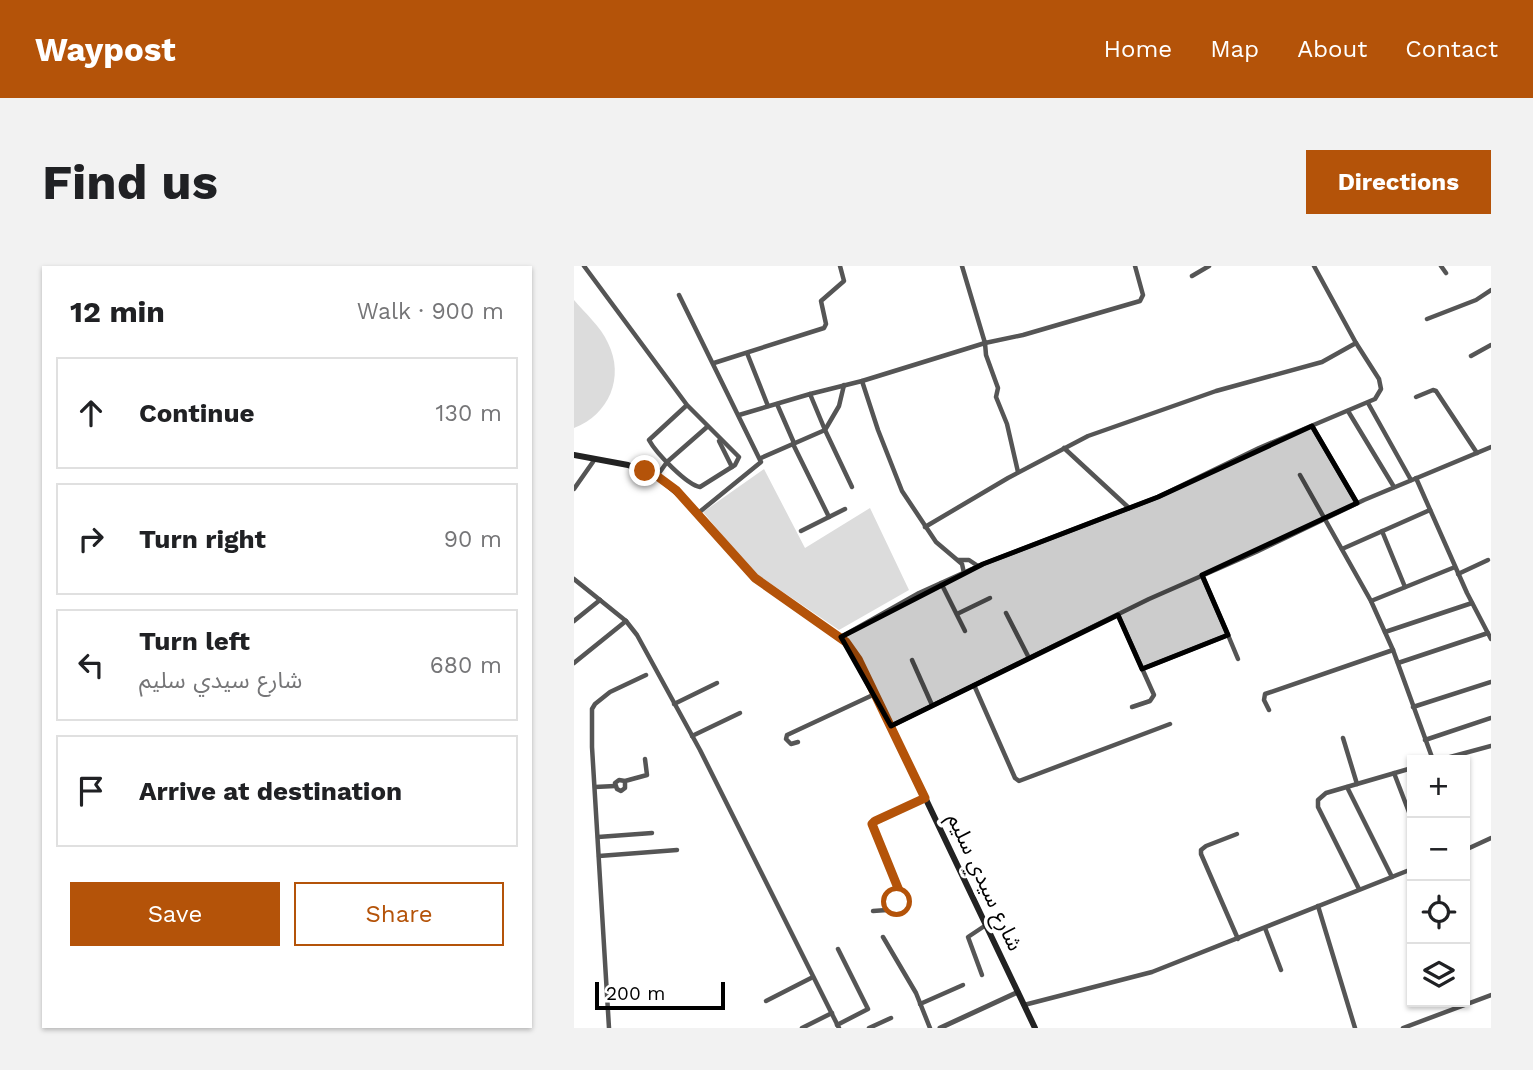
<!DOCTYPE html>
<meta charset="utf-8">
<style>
:root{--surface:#fff;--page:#f2f2f2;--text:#202124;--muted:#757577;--line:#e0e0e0;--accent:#b45309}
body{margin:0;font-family:"Work Sans","Noto Sans Arabic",sans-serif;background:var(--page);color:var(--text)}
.controls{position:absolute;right:21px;bottom:21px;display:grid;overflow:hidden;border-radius:0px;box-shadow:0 2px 5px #0004}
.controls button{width:63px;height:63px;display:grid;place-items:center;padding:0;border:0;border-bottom:2px solid var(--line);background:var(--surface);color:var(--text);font:35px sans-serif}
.scale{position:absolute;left:21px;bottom:18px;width:130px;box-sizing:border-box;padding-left:7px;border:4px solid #000;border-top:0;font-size:19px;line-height:24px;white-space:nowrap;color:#000;-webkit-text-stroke:5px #fff;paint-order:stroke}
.stop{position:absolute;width:21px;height:21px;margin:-16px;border:5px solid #b45309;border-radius:50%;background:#fff}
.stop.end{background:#b45309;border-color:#fff;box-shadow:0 2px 7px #0008}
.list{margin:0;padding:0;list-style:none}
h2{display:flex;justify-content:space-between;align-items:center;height:91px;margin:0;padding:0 28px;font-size:30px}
h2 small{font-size:23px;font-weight:400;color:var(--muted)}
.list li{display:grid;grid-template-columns:46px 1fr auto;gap:21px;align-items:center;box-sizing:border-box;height:112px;margin:0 14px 14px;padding:0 14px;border:2px solid var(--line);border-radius:0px}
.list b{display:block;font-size:26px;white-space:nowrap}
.list p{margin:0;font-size:23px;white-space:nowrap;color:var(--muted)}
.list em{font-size:23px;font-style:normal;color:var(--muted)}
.actions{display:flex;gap:14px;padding:21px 28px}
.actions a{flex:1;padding:16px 0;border:2px solid var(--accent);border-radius:0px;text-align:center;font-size:24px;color:var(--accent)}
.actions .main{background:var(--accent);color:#fff}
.icon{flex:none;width:38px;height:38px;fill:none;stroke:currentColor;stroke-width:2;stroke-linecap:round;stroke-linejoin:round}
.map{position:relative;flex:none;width:917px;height:762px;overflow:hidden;border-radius:0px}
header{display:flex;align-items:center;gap:42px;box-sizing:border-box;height:98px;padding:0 35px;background:var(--accent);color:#fff}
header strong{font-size:33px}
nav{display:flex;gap:38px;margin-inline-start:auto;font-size:24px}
.intro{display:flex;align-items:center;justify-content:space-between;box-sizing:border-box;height:168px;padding:0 42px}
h1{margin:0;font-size:49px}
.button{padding:18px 32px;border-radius:0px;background:var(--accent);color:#fff;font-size:24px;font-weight:700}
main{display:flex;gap:42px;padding:0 42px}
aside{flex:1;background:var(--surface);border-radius:0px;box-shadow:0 2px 5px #0004}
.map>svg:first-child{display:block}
.green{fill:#dcdcdc}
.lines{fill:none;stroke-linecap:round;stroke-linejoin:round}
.minor{stroke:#555;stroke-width:4.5}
.tertiary{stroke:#555;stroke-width:5}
.secondary{stroke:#222;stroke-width:6}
.route{stroke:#b45309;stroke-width:9}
.marked{fill:#000;fill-opacity:0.2;stroke:#000;stroke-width:5;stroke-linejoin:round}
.labels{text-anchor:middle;stroke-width:7;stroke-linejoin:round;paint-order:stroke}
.street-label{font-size:21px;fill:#000;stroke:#fff}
</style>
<header>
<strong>Waypost</strong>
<nav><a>Home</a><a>Map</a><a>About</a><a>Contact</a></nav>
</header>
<div class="intro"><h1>Find us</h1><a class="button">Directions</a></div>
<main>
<aside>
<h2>12 min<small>Walk · 900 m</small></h2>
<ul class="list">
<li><svg class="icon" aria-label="ahead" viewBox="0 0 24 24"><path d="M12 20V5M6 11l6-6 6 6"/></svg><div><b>Continue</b></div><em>130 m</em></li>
<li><svg class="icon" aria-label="right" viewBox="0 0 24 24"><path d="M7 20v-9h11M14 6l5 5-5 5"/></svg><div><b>Turn right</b></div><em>90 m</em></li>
<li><svg class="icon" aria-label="left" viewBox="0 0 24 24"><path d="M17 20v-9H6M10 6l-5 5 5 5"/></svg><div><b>Turn left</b><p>شارع سيدي سليم</p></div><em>680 m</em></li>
<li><svg class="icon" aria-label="arrive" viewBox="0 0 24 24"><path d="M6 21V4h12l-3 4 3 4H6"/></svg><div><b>Arrive at destination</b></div></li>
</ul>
<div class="actions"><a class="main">Save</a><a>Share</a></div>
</aside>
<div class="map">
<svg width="917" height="762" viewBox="0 0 917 762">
<rect width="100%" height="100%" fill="#fff"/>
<g class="green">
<path d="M0,34C11,47 27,61 34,77C51,111 35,149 0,162Z"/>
<polygon points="190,203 231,282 296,242 335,324 265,364 178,305 129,246"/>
</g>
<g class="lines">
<g class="minor">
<path d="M10,0L113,139L165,191L161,199L126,221C113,219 82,187 75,174L113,139"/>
<polyline points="388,0 411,77 449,69 566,35 569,29 561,0"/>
<polyline points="867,0 872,7"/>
<polyline points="618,10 635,0"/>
<polyline points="105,29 187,196 123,248"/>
<polyline points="853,53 902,34 917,24"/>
<polyline points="173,87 194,140"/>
<polyline points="897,90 917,79"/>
<polyline points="140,97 250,62 252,58 247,35 270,15 266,0"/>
<polyline points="288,115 304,164 328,225 362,276 388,298 390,307"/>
<polyline points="270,119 265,140 251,164 278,221"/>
<polyline points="236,128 288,115 411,77 412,89 424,122 422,131 433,158 444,206"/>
<polyline points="842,131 859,124 862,125 903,187"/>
<polyline points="794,137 837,214"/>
<polyline points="203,138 220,177"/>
<polyline points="774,145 820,221"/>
<polyline points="165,149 236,128 251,164 187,192"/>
<polyline points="738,160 783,237"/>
<polyline points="145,175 158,201"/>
<polyline points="219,178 255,251"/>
<polyline points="490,182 555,242"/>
<polyline points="726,209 797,335 819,384 859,494"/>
<polyline points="83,210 93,196 133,161"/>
<polyline points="842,212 893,327 917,373"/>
<polyline points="0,223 21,193"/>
<polyline points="351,261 434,212 514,170 642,125 748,96 782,77"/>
<polyline points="227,265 271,243"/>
<polyline points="808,265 831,321"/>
<polyline points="768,283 856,244"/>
<polyline points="384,294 395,294 404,300"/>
<polyline points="884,308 914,294"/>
<polyline points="628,309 654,369"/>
<polyline points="0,313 52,355 63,369 126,484 265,762"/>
<polyline points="367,317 391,365"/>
<polyline points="797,335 881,301"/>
<polyline points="432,347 455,392"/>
<polyline points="383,348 416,332"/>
<polyline points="544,349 580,429 576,435 558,441"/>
<polyline points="0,355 26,334"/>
<polyline points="811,366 898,337"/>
<polyline points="267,371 345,327 409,298 584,231 685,182 801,133 807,123 805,113 782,77 740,0"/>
<polyline points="338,394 358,439"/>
<polyline points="0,397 52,355"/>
<polyline points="824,397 914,367"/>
<polyline points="568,403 654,369 664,393"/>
<polyline points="400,419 441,512 445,515 596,458"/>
<polyline points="100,438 143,417"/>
<polyline points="839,441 917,416"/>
<polyline points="695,444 690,434 691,428 819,384"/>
<polyline points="317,460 575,333 682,286 790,234 917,181"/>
<polyline points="118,470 166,447"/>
<polyline points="769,472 783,518"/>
<polyline points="851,474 917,452"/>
<polyline points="224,476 217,478 212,473 213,469 301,428"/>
<polyline points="865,494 917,480"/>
<polyline points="820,507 838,554"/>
<polyline points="51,515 51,522 47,525 43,523 41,517 45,514 51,515 73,509 71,493"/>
<polyline points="21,521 41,520"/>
<polyline points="773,521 818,611"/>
<polyline points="663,568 632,580 627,584 627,588 664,673"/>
<polyline points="24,571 78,567"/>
<polyline points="891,584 917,572"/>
<polyline points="25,590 103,584"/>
<polyline points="785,623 744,541 744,534 752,527 838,502"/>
<polyline points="744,640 781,762"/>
<polyline points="299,645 313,644 327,631 301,569 299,556 351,532"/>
<polyline points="691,662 707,704"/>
<polyline points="309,671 342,727 356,762"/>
<polyline points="408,709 394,671 412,659"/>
<polyline points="192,735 239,711"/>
<polyline points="346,738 389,719"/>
<polyline points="450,739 578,706 838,603"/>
<polyline points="263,759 294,743 264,683"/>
<polyline points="35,762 18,481 18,443 21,438 36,426 72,409"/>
<polyline points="228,762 258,747"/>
<polyline points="295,762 317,752"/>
<polyline points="829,762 917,729"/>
</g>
<polyline class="tertiary" points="366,762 444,726"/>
<polyline class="secondary" points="0,189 54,199 83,210 109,232 181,312 272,376 284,393 317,460 461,762"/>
</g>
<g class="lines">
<polyline class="route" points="71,205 83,210 102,224 181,312 272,376 284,393 351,532 301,555 298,558 326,627 327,631 323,636"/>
</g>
<path class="marked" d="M738,160L783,237L628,309L654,369L568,403L544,349L317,460L267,371L409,298L584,231Z"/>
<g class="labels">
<g class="street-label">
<text transform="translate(411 616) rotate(65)" y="7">شارع سيدي سليم</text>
</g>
</g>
</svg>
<div class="controls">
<button>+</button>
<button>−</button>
<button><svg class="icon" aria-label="locate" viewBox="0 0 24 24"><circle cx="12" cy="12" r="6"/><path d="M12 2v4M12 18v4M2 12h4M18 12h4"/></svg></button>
<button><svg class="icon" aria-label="layers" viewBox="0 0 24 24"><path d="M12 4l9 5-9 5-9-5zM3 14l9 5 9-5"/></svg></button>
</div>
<div class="scale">200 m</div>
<div class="stop" style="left:323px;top:636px"></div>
<div class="stop end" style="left:71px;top:205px"></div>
</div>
</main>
